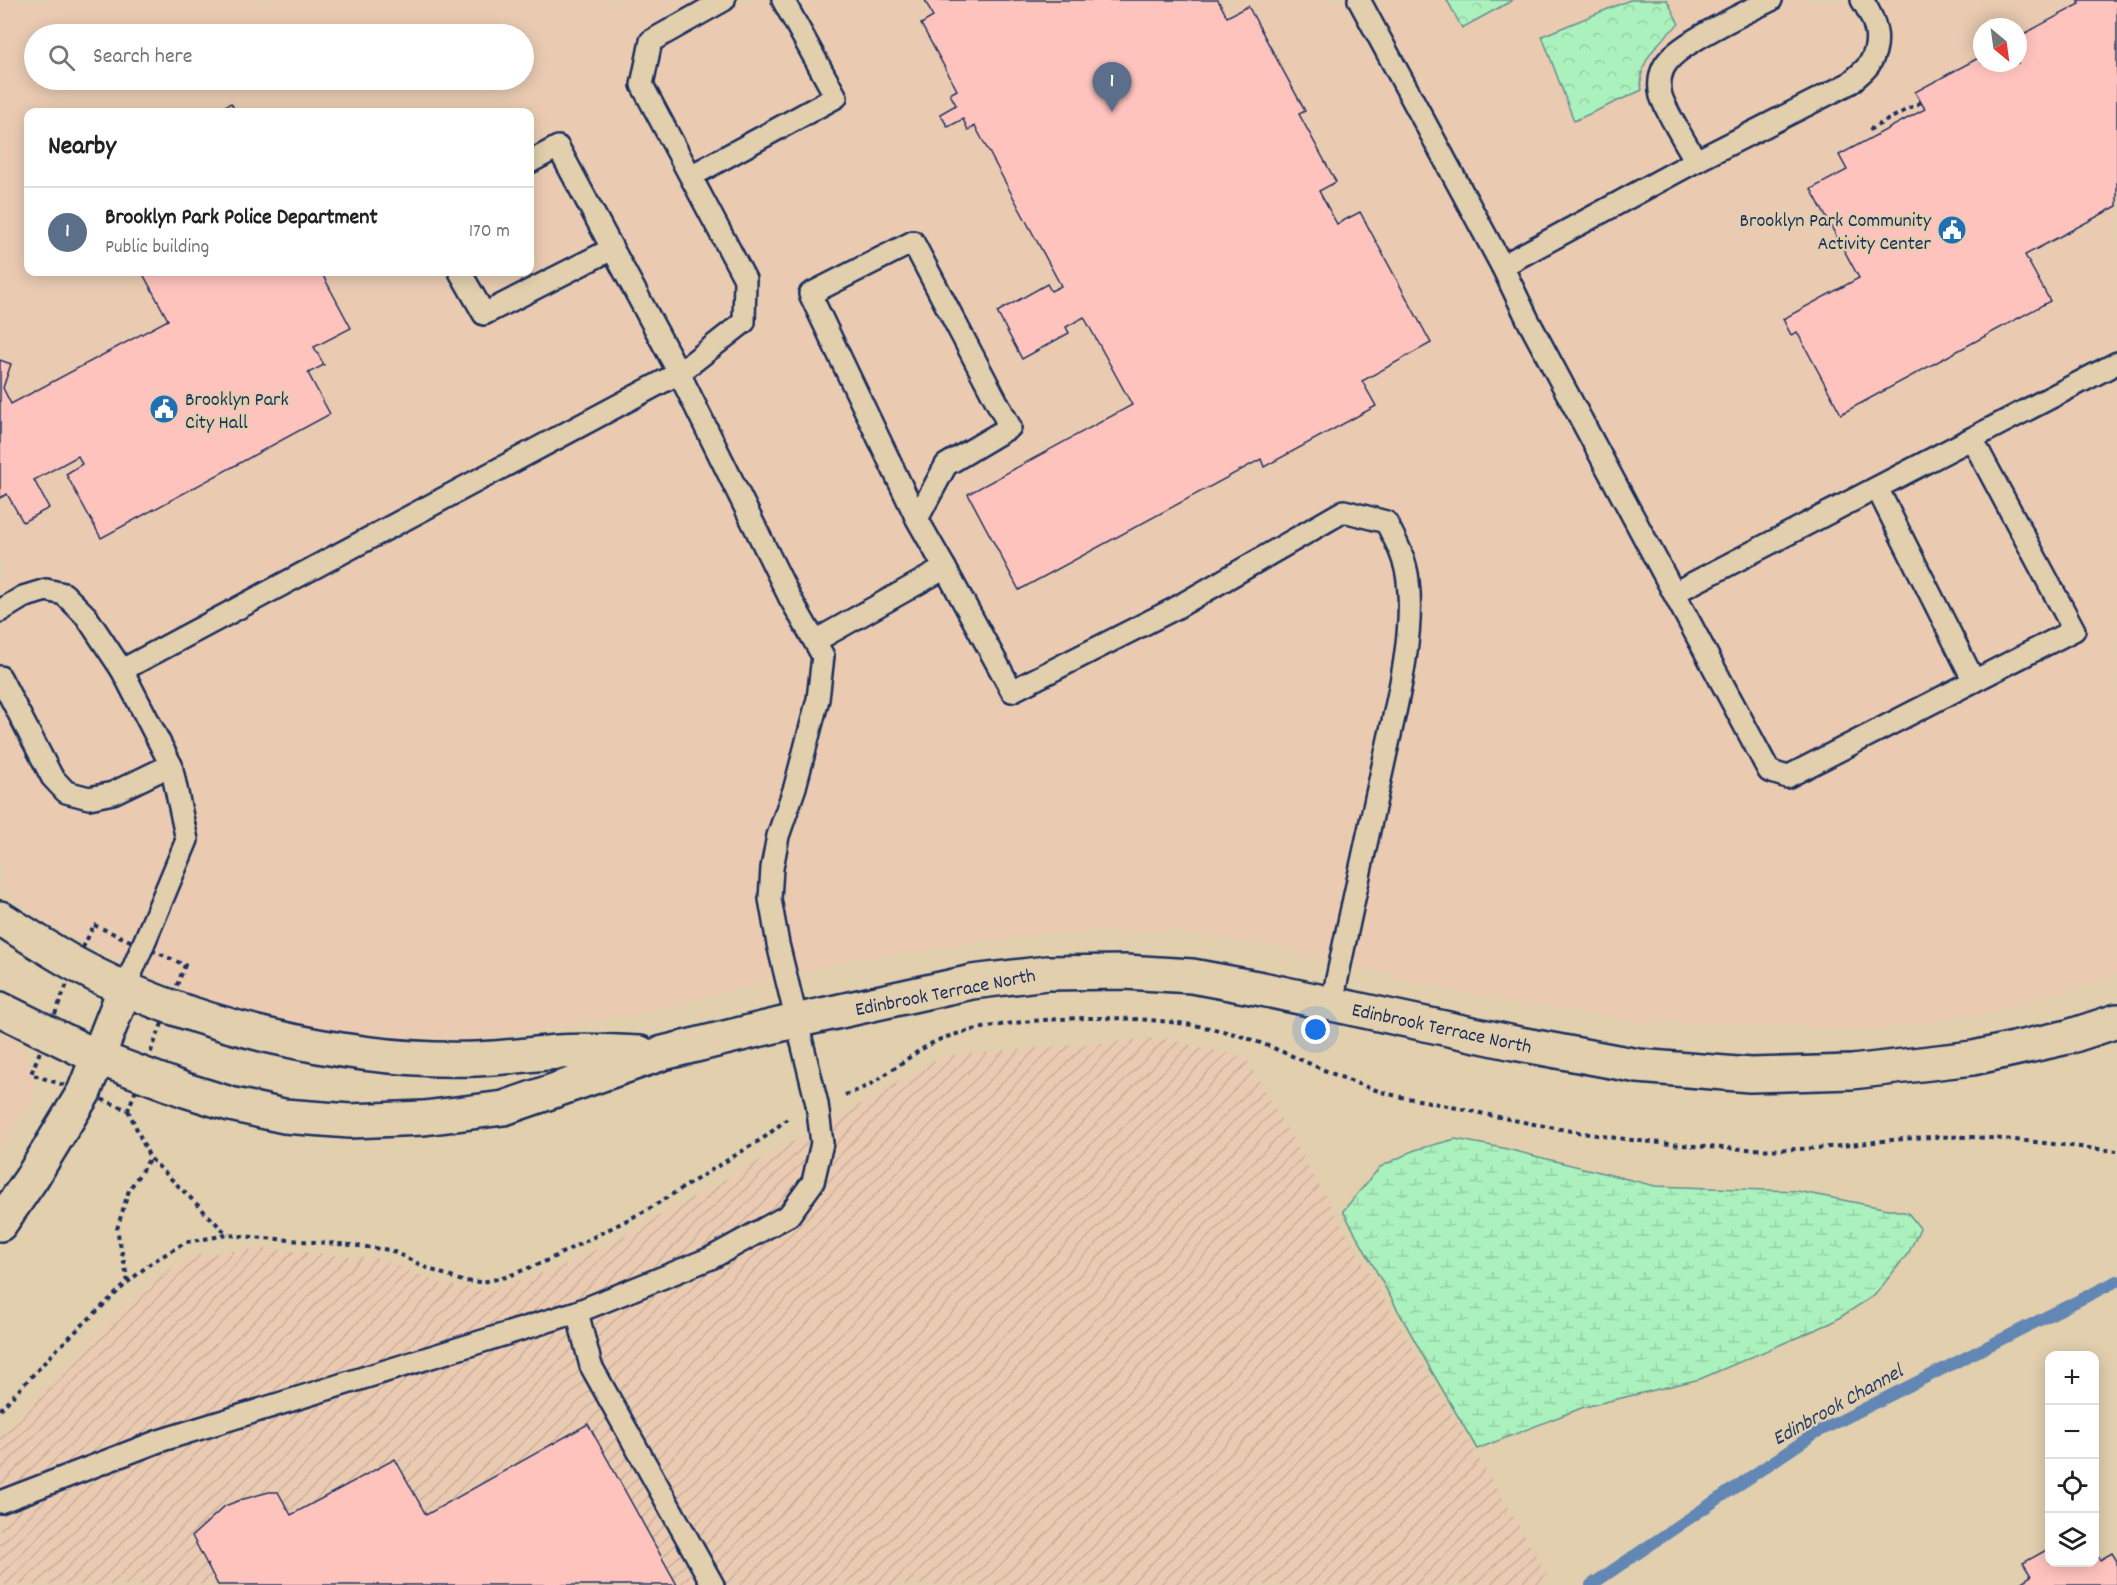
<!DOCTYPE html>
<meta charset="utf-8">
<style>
:root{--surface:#fff;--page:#f6f6f6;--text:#222;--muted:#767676;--line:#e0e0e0;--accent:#1f6fb2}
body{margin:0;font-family:Dekko,sans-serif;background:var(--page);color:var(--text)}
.controls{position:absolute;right:18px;bottom:18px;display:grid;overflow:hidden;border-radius:12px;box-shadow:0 3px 15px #0003}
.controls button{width:54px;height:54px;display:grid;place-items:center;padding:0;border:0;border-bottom:2px solid var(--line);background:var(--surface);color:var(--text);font:30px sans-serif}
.compass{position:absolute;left:1973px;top:18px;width:54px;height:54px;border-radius:50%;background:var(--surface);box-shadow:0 3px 15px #0003;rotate:151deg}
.you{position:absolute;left:1316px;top:1030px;width:21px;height:21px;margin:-15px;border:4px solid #fff;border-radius:50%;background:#1a73e8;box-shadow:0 0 0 9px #1a73e833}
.badge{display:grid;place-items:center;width:39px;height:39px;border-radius:50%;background:var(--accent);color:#fff;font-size:20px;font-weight:700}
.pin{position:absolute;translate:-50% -50px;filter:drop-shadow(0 2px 3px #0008)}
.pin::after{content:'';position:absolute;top:32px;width:21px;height:18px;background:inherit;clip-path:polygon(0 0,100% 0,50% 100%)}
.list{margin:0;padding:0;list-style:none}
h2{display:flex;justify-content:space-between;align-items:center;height:78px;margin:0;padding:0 24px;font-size:26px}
h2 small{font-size:20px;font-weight:400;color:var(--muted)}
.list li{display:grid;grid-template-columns:39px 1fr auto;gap:18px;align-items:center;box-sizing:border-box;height:90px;padding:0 24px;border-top:2px solid var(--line)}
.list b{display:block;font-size:22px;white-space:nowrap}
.list p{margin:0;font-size:20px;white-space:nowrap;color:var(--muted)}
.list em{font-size:20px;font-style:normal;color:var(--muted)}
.icon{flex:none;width:33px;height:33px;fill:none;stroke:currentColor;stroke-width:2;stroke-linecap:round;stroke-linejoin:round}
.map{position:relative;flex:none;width:2117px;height:1585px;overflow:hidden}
.search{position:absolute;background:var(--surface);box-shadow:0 3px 15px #0003;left:24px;top:24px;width:510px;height:66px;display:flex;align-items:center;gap:15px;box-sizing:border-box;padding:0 21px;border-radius:33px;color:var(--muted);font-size:22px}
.panel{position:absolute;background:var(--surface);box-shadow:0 3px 15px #0003;left:24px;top:108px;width:510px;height:168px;border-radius:12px}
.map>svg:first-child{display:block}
.built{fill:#eacbb2;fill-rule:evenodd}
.industrial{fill:url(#industrial-furrows)}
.forest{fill:url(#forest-crowns);stroke:#63908e;stroke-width:1.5}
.wetland{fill:url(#wetland-marsh);stroke:#63908e;stroke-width:1.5}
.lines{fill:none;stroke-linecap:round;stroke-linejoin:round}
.stream{stroke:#6487b4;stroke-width:12}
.building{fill:#ffc3be;stroke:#1b2f5e;stroke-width:1.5}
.service-casing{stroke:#1b2f5e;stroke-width:26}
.tertiary-casing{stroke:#1b2f5e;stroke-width:38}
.path{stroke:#1b2f5e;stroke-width:4;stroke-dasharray:4.5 4.5;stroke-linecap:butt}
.service{stroke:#e1cfad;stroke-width:21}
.tertiary{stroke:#e1cfad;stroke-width:33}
.labels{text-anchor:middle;stroke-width:4.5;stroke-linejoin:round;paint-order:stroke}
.poi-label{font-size:20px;fill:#1b2f5e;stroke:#e1cfad;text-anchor:end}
.street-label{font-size:20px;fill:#1b2f5e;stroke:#e1cfad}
.water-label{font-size:21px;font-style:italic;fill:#273e6c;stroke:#e1cfad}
</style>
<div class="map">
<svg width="2117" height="1585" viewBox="0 0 2117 1585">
<defs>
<pattern id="industrial-furrows" width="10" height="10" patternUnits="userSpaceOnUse" patternTransform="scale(1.5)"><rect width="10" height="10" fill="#eacbb2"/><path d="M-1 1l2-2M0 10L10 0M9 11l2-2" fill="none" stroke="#c8af9c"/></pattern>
<pattern id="forest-crowns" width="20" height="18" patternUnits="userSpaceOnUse" patternTransform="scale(1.5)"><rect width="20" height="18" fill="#abf1bd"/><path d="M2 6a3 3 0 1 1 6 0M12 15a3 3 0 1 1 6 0" fill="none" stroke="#93cfa5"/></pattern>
<pattern id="wetland-marsh" width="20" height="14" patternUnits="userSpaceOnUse" patternTransform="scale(1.5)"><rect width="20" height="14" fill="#abf1bd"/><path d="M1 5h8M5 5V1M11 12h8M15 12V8" fill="none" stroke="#93cfa5"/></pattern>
</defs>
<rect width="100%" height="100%" fill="#e1cfad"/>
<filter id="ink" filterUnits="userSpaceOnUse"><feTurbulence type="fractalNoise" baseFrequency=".0167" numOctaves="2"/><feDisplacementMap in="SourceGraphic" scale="12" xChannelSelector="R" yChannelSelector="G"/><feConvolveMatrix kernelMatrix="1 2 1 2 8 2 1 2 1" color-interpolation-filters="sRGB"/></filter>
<g filter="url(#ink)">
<g class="built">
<path d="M0,0H2117V974L2009,1009L1878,1029L1644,1022L1481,997L1269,946L1164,930L1048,933L846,961L652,1011L465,1041L312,1030L197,998L47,924L0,886ZM1982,27H2018V63H1982ZM34,34H524V80H34ZM28,112H530V272H28Z"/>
<polygon points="0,1028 14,1038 28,1062 35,1080 34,1095 0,1151"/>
</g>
<polygon class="industrial" points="1162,1038 1246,1058 1398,1323 1549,1577 1535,1585 0,1585 0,1437 123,1308 163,1274 195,1256 257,1248 381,1259 442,1284 487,1290 557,1269 623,1236 863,1103 942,1056"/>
<g class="forest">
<polygon points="1447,0 1513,0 1462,28"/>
<path d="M1630,0H1667L1679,24C1660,40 1636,63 1642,90L1574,121L1542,36Z"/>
</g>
<polygon class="wetland" points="1455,1139 1503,1148 1655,1186 1797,1191 1908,1213 1920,1228 1909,1252 1875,1295 1831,1323 1700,1379 1584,1407 1477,1449 1431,1370 1343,1211 1380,1167 1415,1150"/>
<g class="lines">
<polyline class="stream" points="1591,1585 1814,1434 2117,1281"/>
</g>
<g class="building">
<polygon points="925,0 1218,0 1227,17 1248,6 1305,111 1299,114 1336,182 1319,191 1337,224 1360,212 1431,343 1362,381 1376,406 1264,467 1261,459 1019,590 968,494 1132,405 1084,317 1066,327 1069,333 1022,359 997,312 1047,284 1051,291 1061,286 975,126 968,130 963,119 948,127 940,114 956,105 950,94 957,90 921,24 933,17"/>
<polygon points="2078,0 2117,0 2117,206 2025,255 2050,301 1841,414 1797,332 1791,335 1783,319 1859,278 1811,189 1847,170 1839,155 1925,109 1915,92 1982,56 1982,63 2018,63 2018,37 2080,4"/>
<polygon points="231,103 236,112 214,112"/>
<polygon points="142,272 321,272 351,328 314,347 324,365 308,373 330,414 101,538 66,474 82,464 78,456 34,480 49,508 23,522 7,494 0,498 0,360 11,364 3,388 11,404 168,320"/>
<polygon points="588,1424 677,1585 218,1585 192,1536 225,1506 240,1500 269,1492 278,1492 291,1515 395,1459 426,1515"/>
<polygon points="2050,1548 2050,1562 2094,1562 2094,1549 2100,1560 2112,1553 2117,1561 2117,1585 2017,1585 2031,1576 2023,1563"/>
</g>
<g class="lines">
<g class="service-casing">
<g id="service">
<polyline points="1359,0 1502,266 1528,320 1769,771 1787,777 1974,681 1877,488"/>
<path d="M1696,161C1686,143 1667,114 1661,96C1658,84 1660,70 1668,61C1684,41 1746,12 1771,0"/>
<polyline points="691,176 836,97 783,0"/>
<path d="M1502,266L1696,161L1850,83C1856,77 1866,70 1870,63C1883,40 1875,20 1862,0"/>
<polyline points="460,272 484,314 612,249"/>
<polyline points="1972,439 2074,630 1974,681"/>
<path d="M945,568L1012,691L1174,609L1344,511L1386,522C1396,541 1406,560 1408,581C1415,637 1395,711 1383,766C1366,845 1348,924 1332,1003"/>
<polyline points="1674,593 2117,363"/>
<polyline points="0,611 23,597 46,590 64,594 86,616 122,670 171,765 187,840 125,988"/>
<polyline points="815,641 945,568 917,519 810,294 913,242 1010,427 946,465 917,519"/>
<polyline points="122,670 679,373 744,322 745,279 642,85 651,41 724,0"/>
<polyline points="0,677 52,777 66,792 89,798 113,793 171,765"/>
<polyline points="577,1312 591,1366 713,1585"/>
<polyline points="0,1502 159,1441 577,1312 711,1258 789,1215 813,1182 822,1143 817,1104 778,944 770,899 772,868 778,836 795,787 818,699 823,656 790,598 679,373 558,147 530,162"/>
</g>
</g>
<g class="tertiary-casing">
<g id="tertiary">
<path d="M0,918C24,933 48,949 73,963C185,1025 349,1063 477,1059C504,1058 531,1054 558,1052C585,1050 613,1052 640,1053"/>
<polyline points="0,1009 99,1058 185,1090 230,1104 284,1116 350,1121 424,1118 504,1108 663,1053 795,1021 972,982 1047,973 1125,972 1192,976 1262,989 1514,1043 1638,1066 1750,1075 1852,1072 1973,1058 2068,1037 2117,1021"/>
<polyline points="0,1224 31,1179 84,1092 125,988"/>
</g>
</g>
<g class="path">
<polyline points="1869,130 1921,102"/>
<polygon points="94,925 185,965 128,1110 84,1092 31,1074 75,964"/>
<path d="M845,1095C853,1092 861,1089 869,1085C897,1069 922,1043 953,1035C1030,1013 1157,1012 1234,1034C1288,1050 1338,1081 1393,1095C1408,1099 1423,1100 1438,1104C1503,1118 1567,1132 1632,1140C1696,1147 1764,1153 1829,1147C1864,1144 1898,1138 1934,1137C1995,1135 2056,1145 2117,1151"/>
<polyline points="128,1110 150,1158 228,1235"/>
<polyline points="128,1282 117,1229 129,1190 150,1158"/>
<polyline points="0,1410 58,1348 128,1282 151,1263 186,1242 228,1235 351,1245 390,1250 427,1268 462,1281 482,1282 506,1277 546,1261 647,1210 765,1137 787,1119"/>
</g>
<use href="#service" class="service"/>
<use href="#tertiary" class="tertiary"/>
</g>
</g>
<defs>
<g id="civic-disc" transform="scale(1.5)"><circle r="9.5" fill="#1f6fb2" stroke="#e1cfad"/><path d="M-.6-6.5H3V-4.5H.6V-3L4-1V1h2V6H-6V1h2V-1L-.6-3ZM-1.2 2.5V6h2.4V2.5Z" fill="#fff"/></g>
</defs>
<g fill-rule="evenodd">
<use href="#civic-disc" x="1952" y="230"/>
<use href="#civic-disc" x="164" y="409"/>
</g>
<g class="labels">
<g class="poi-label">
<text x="1931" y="226">Brooklyn Park Community<tspan x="1931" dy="23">Activity Center</tspan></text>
<text x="185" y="405" text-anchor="start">Brooklyn Park<tspan x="185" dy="23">City Hall</tspan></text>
</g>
<g class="street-label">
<text transform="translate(945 991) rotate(-11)" y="7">Edinbrook Terrace North</text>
<text transform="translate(1442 1027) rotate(12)" y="7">Edinbrook Terrace North</text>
</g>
<g class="water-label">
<text transform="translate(1837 1404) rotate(-29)" y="7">Edinbrook Channel</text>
</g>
</g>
</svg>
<div class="controls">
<button>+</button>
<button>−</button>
<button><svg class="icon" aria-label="locate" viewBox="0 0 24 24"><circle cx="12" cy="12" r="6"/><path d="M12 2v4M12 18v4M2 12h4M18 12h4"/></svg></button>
<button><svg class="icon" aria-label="layers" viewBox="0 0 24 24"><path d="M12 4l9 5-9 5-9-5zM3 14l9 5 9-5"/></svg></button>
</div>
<svg class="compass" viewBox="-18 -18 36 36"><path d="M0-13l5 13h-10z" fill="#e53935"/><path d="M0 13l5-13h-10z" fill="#767676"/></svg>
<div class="you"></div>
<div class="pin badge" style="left:1112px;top:112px;background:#5c6f8a">1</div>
<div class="search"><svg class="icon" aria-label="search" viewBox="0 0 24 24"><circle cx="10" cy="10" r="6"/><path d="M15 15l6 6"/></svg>Search here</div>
<section class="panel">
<h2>Nearby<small></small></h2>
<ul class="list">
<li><span class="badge" style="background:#5c6f8a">1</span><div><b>Brooklyn Park Police Department</b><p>Public building</p></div><em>170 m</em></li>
</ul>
</section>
</div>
